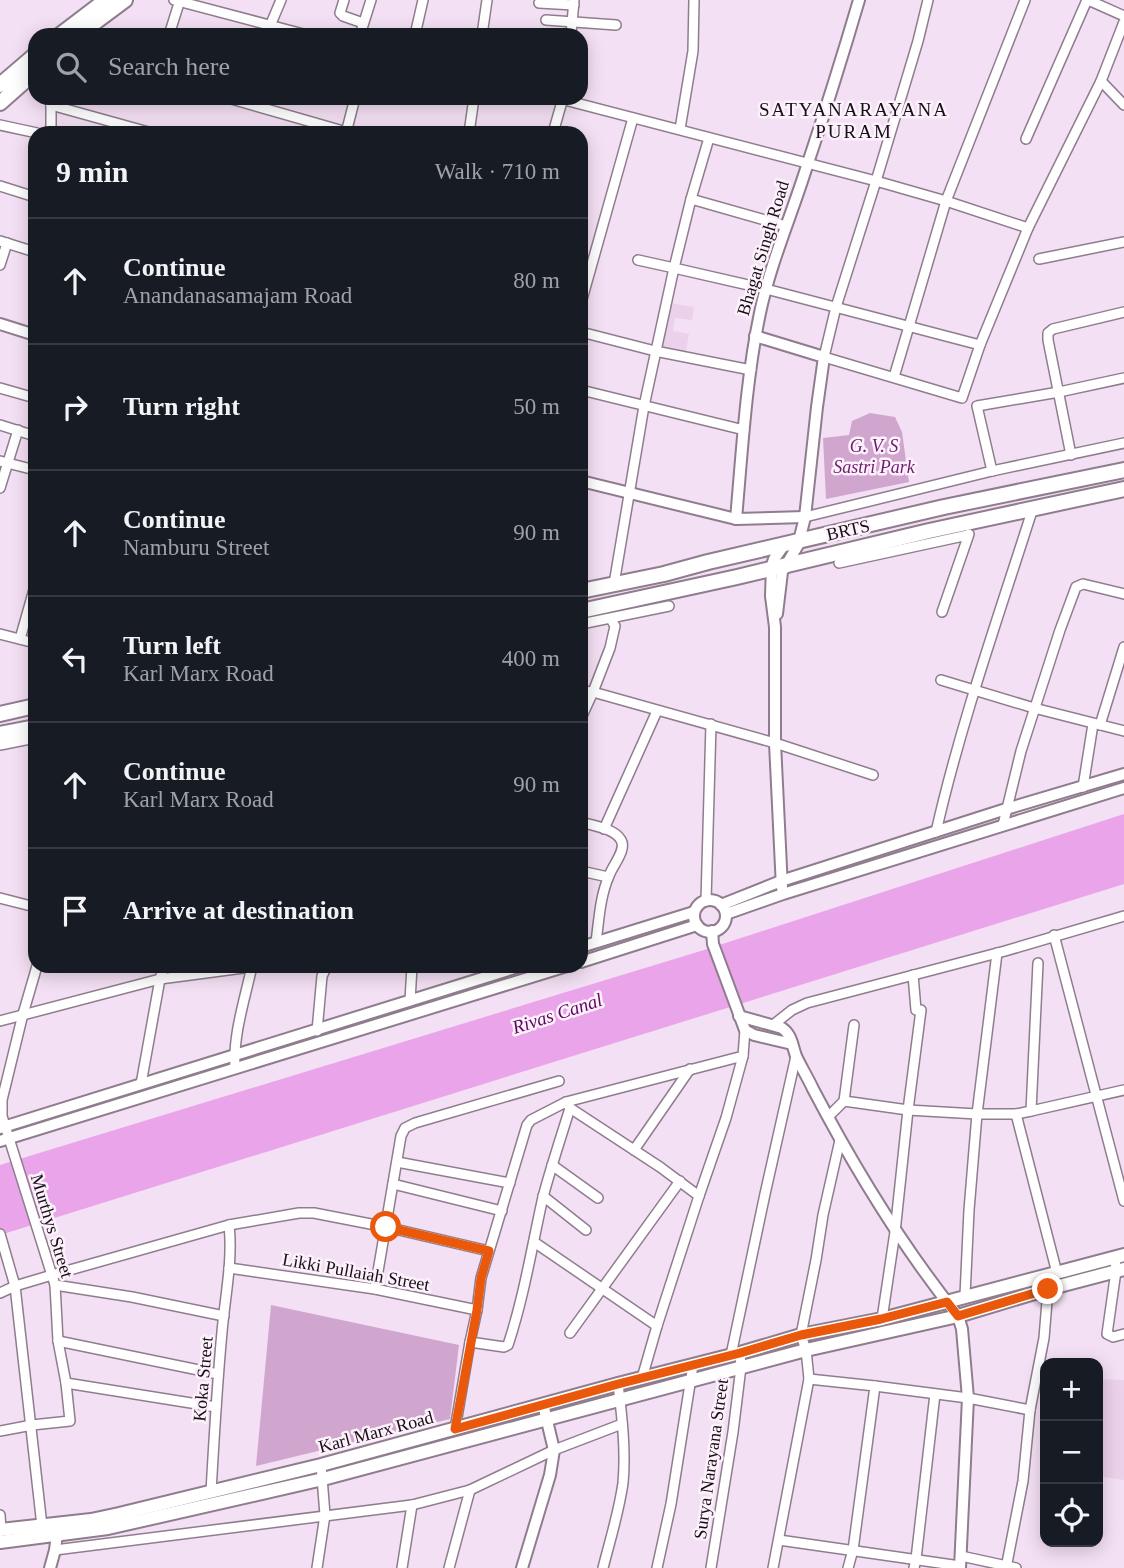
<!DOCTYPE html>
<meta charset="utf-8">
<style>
:root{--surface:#171b24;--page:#242831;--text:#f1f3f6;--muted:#9ea1a6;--line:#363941}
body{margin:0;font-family:Georgia,serif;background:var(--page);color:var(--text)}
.controls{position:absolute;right:21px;bottom:21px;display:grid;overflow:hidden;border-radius:14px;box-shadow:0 4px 18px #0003}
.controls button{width:63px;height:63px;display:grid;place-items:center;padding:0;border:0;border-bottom:2px solid var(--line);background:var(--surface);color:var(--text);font:35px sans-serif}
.stop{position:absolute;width:21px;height:21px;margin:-16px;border:5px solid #ea580c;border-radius:50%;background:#fff}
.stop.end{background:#ea580c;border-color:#fff;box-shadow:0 2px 7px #0008}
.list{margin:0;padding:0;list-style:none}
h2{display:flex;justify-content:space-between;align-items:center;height:91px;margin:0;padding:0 28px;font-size:30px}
h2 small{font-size:23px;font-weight:400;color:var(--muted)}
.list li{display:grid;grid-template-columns:46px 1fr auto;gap:21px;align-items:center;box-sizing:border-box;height:126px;padding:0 28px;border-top:2px solid var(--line)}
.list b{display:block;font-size:26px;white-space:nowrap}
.list p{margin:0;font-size:23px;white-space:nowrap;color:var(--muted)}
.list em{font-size:23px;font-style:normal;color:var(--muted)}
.icon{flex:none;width:38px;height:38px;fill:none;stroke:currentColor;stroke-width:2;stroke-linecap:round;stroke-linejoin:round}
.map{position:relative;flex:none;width:1124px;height:1568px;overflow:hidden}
.search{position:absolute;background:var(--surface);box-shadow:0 4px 18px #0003;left:28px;top:28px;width:560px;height:77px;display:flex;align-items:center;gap:18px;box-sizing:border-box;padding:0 24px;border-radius:21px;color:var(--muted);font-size:26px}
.panel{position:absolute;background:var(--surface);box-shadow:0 4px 18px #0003;left:28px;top:126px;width:560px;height:847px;border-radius:21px}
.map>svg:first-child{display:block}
.built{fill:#ebd1ea}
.green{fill:#d0a6cf}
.water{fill:#eaa4ea}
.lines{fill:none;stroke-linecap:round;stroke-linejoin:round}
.minor-casing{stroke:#8f7d8e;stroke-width:12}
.tertiary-casing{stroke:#8f7d8e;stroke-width:14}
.secondary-casing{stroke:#8f7d8e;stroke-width:16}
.primary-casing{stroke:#8f7d8e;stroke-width:18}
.minor{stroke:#fff;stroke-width:9}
.tertiary{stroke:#fff;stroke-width:10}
.secondary{stroke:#fff;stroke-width:12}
.primary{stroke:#fff;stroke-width:14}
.route{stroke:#ea580c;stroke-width:9}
.labels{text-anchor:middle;stroke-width:5;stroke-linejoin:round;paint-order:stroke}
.street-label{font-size:18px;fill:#160f16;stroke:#fdf1fc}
.park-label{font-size:18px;font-style:italic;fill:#6d1c70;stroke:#fdf1fc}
.neighbourhood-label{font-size:19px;letter-spacing:2px;fill:#160f16;stroke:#fdf1fc}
.water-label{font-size:19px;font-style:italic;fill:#5e0761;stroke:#fdf1fc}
</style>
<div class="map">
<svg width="1124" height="1568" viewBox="0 0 1124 1568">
<rect width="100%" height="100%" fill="#f4e0f4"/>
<g class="built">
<polygon points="664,302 694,307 692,320 675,318 673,331 689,334 686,351 656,346"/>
<polygon points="1098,1379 1124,1380 1124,1480 1098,1476"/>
</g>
<g class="green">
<polygon points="870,413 895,417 902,432 909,482 826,499 823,438 849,435 852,421"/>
<polygon points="271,1305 459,1345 450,1419 256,1466"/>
</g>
<polygon class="water" points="1124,814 1124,884 0,1235 0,1165 704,950"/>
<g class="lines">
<g class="minor-casing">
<g id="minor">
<polyline points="174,0 307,35"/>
<polyline points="344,0 340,13 343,16 363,23"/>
<polyline points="928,0 918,41 876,181 836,307 824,357 962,398 980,345 1028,228 1101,81 1124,22"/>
<polyline points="1088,0 1124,16"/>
<polyline points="539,3 574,5"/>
<polyline points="546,20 616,25"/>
<polyline points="270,26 281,0"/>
<polyline points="169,35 180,0"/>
<polyline points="360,35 371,0"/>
<polyline points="415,35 423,0"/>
<polyline points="482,35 487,0"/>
<polyline points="571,35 574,0"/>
<polyline points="1101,81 1124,105"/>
<polyline points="52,98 51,105 152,133"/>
<polyline points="228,98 350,133"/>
<polyline points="557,98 876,181 946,201 1028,228"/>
<polyline points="51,105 51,133"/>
<polyline points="0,125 37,133"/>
<polyline points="680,129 693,51 694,0"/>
<polyline points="346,133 355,98"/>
<polyline points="469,133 474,98"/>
<polyline points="553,133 563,98"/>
<polyline points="1026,139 1087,0"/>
<polyline points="0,186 35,197"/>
<polyline points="691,199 709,138"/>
<polyline points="786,226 691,199 674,268 766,289 980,345"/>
<polyline points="0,241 35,252"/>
<polyline points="1039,259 1124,242"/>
<polyline points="0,265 7,243"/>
<polyline points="581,303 633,118"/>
<polyline points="581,332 655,351 751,370"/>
<polyline points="894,377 946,201 1025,0"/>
<polyline points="0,388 35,398"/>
<polyline points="581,390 744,430"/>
<polyline points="0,425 35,436"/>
<polyline points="1071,455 1048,340 1048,333 1053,329 1124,312"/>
<polyline points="0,461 35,470"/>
<polyline points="992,471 977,406 1059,392 1124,378"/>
<polyline points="0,488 18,430"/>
<polyline points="805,517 992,471 1124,443"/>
<polyline points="839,563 968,535"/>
<polyline points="614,584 644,406 674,268 638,260"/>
<polyline points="942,612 969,534"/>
<polyline points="581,624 669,606"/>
<polyline points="0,634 35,643"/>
<polyline points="20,639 35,586"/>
<polyline points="941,680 1034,708 1124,731"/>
<polyline points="581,691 593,692 775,743 873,775"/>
<polyline points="581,718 593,692 610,648 615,626 611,619"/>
<polyline points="1100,725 1124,647"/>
<polyline points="0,745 35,738"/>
<polyline points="1083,787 1093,724"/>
<path d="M581,822C593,826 614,828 621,840C627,850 612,866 609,876C600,896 599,920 596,942"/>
<polyline points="1003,825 1021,751 1060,630 1076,587 1083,584 1124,594"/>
<polyline points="604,829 657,711"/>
<path d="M936,832C961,722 999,615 1033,508"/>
<polyline points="581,871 608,877"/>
<polyline points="0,898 35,907"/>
<polyline points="706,901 711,724"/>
<polyline points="1054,935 1124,1201"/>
<polyline points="997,953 977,1114 1016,1114 1031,1111 1124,1090"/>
<polyline points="913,975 916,1010"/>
<polyline points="410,1001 412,966"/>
<polyline points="0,1021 160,979 251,967 327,966"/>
<polyline points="773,1025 792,1010 807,1003 1005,951 1124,916"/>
<polyline points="317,1031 322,976 327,966"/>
<path d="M235,1068C233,1034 245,999 252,966"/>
<polyline points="141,1084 160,979 164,966"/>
<polyline points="844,1101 854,1025"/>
<polyline points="1031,1111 1038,963"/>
<polyline points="828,1117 844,1101 908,1110 977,1114 969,1210 965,1296"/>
<polyline points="634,1150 690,1069"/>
<polyline points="397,1162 510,1183"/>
<polyline points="552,1165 598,1198"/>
<polyline points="393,1184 502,1211"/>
<polyline points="543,1196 586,1230"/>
<polyline points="699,1196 726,1118 743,1056"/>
<polyline points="0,1234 15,1286 42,1526"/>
<polyline points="534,1242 657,1326"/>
<polyline points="1115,1257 1116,1271 1107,1334 1113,1337 1124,1334"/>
<polyline points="229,1268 375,1289 477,1310"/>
<polyline points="55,1285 132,1297 224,1316"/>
<polyline points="375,1289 401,1136 405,1128 415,1123 559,1081"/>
<polyline points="0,1293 15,1286 52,1275 229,1225 299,1213 314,1213 386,1227 489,1251"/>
<polyline points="882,1319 895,1232 908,1110 921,1010"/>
<polyline points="570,1333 680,1181"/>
<polyline points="58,1341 218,1374"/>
<path d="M470,1342L504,1347L508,1345C524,1297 532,1246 543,1197C551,1167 561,1137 570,1108"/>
<polyline points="731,1355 765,1194 796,1056"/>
<polyline points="642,1378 657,1326 699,1196 660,1167 570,1108 566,1102 743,1056 745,1030"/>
<polyline points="809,1379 875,1386 853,1550 848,1568"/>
<polyline points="66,1383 216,1407"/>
<polyline points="875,1386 968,1398 1030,1410"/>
<polyline points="455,1429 470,1342 477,1310 481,1278 527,1125 531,1120 566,1102"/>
<polyline points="0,1431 32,1425 70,1421 66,1383 58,1341 55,1285 2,1116 2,1100 23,1014 37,966"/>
<path d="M211,1492C214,1439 217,1385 222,1332C225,1296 233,1261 229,1225"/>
<polyline points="0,1515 1,1530"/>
<polyline points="779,1540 960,1566"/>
<polyline points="55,1550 412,1505 470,1490 554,1450 622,1424"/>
<polyline points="961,1556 1016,1568"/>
<polyline points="317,1568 325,1515 321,1465"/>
<polyline points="402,1568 412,1505"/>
<polyline points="449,1568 470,1490"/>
<path d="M603,1568C610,1540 619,1512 623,1483C626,1451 622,1416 618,1384"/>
<polyline points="657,1568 671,1504 693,1365"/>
<polyline points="711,1568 733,1432 741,1367 740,1353"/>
<polyline points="773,1568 809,1379 806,1350 801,1335 816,1260 823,1215 840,1140"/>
<polyline points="914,1568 916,1559 935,1394"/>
<polyline points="1006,1568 1023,1481 1030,1410 1044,1338 1048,1289 1057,1273 1016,1114"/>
</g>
</g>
<g class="tertiary-casing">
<g id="tertiary">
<polyline points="0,324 35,335"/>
<polyline points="755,336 824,357 817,407 805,517 798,545 782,572 777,614"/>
<polyline points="581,481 736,519"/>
<path d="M805,517L736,519C742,452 746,379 760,313C770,265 790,219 805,172C824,115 842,58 859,0"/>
<polyline points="782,888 775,743 775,627 771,596 772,565 774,559 784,545"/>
<circle cx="710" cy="916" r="16"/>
<polyline points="721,905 781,881 1006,809 1124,774"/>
<polyline points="726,914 783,894 1124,788"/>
<polyline points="712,931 713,944 745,1030 754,1035 792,1044"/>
<polyline points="581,947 694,912"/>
<polyline points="581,962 697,925"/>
<path d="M739,1016L782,1028C792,1035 792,1045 796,1056C801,1067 808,1078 813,1089C855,1169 901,1245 958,1316L962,1329L968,1398L960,1568"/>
<polyline points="0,1128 521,966"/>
<polyline points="0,1141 567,966"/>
<polyline points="50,1568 55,1550 58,1526"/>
<polyline points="522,1568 550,1475 554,1450 543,1404"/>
</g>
</g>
<g class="secondary-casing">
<g id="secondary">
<polyline points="0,1530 91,1520 119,1514 321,1465 618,1384 740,1353 801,1335 882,1319 1124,1255"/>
<polyline points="0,1542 108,1528 323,1479 806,1350 958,1316 1048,1289 1124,1269"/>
</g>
</g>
<g class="primary-casing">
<g id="primary">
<polyline points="60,35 106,0"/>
<polyline points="78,35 125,0"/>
<polyline points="0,85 35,55"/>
<polyline points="0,103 35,72"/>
<polyline points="581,591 664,574 708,562 944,507 1124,470"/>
<polyline points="581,611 737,577 929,531 1124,489"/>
<polyline points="0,714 35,706"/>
<polyline points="0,734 35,727"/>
</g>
</g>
<use href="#minor" class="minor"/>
<use href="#tertiary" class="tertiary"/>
<use href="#secondary" class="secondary"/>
<use href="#primary" class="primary"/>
</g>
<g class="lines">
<polyline class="route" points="386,1227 489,1251 481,1278 477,1310 455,1429 618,1384 740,1353 801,1335 881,1319 947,1302 958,1316 1048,1289"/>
</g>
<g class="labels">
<g class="street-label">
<text transform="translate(763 248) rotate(-73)" y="6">Bhagat Singh Road</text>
<text transform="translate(848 530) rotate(-13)" y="6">BRTS</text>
<text transform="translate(52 1226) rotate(73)" y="6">Murthys Street</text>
<text transform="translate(356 1272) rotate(10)" y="6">Likki Pullaiah Street</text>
<text transform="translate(203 1379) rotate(-85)" y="6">Koka Street</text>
<text transform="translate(376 1432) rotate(-15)" y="6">Karl Marx Road</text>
<text transform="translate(711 1459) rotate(-82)" y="6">Surya Narayana Street</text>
</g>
<g class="park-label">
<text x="874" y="452">G. V. S<tspan x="874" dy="21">Sastri Park</tspan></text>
</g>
<g class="neighbourhood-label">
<text x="854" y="116">SATYANARAYANA<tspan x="854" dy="22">PURAM</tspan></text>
</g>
<g class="water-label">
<text transform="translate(557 1013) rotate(-18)" y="7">Rivas Canal</text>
</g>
</g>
</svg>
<div class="controls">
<button>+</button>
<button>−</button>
<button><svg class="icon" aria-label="locate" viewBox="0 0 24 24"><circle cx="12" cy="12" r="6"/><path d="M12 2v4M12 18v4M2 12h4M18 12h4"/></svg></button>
</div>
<div class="stop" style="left:386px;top:1227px"></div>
<div class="stop end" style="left:1048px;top:1289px"></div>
<div class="search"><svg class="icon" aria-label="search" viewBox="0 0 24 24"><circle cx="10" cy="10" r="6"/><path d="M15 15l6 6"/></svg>Search here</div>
<section class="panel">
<h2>9 min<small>Walk · 710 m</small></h2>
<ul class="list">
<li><svg class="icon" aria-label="ahead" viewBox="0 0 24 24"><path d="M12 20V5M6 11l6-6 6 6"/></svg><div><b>Continue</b><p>Anandanasamajam Road</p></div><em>80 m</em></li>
<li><svg class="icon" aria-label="right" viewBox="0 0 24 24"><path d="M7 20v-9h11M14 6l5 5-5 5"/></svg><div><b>Turn right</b></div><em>50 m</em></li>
<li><svg class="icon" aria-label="ahead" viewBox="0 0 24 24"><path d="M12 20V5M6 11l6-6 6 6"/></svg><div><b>Continue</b><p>Namburu Street</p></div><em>90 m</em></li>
<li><svg class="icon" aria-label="left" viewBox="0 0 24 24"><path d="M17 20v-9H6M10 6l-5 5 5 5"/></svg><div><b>Turn left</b><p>Karl Marx Road</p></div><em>400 m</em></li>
<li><svg class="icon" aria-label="ahead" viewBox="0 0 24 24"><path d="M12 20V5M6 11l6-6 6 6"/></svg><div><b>Continue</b><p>Karl Marx Road</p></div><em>90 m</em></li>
<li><svg class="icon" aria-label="arrive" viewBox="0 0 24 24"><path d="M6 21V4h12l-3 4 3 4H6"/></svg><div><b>Arrive at destination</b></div></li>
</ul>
</section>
</div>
